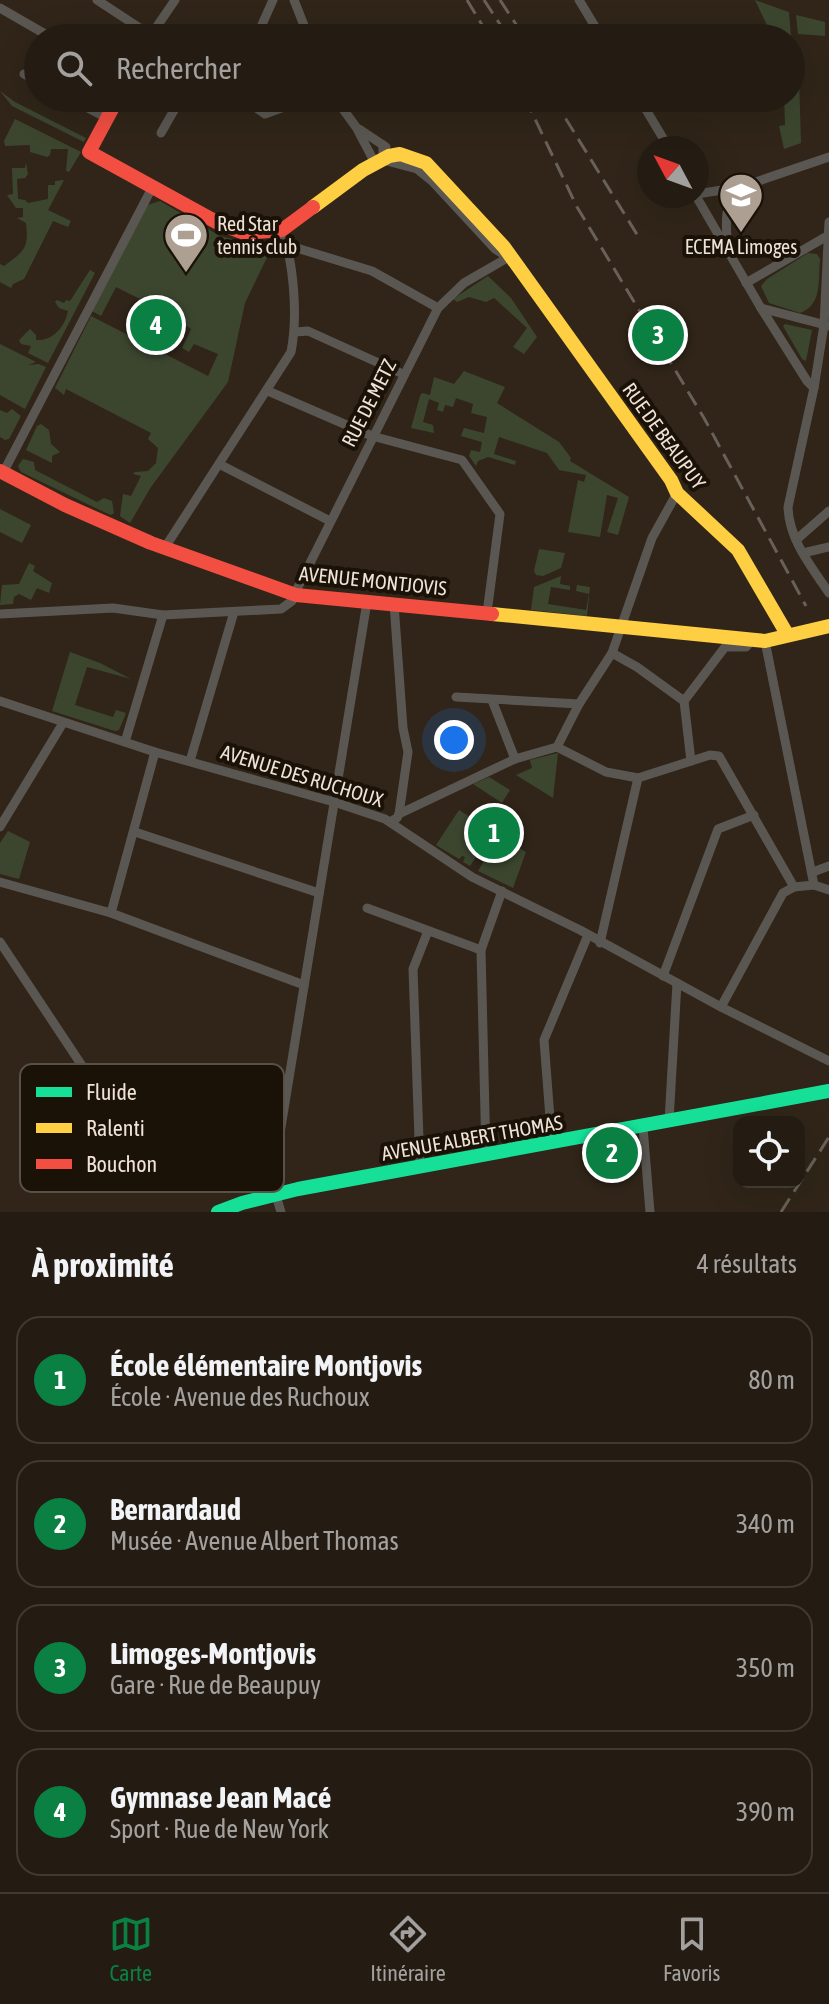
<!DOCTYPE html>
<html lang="fr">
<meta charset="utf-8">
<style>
:root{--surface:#241c12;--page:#302920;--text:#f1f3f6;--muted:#a3a19f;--line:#413a32;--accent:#0b8043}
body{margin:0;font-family:"Asap Condensed",sans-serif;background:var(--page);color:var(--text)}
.controls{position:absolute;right:24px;bottom:24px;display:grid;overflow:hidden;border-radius:16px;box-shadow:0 8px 32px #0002}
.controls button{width:72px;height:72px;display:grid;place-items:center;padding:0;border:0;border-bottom:2px solid var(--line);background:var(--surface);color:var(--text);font:40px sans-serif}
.compass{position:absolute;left:637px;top:136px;width:72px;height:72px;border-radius:50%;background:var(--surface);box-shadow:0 8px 32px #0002;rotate:311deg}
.you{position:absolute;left:454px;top:740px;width:28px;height:28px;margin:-20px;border:6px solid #fff;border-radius:50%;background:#1a73e8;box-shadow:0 0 0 12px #1a73e833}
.badge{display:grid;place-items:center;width:52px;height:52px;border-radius:50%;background:var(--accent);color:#fff;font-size:26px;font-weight:700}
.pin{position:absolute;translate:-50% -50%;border:4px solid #fff;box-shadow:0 2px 8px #0006}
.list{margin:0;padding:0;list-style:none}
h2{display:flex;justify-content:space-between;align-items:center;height:104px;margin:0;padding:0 32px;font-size:34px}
h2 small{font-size:26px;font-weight:400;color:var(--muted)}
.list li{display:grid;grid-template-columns:52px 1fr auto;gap:24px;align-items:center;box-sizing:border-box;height:128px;margin:0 16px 16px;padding:0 16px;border:2px solid var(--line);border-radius:24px}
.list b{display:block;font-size:30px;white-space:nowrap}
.list p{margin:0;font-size:26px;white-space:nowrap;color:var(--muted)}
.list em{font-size:26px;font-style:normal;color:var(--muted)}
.icon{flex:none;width:44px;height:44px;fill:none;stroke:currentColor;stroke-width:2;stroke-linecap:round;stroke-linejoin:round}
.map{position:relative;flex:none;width:829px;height:1212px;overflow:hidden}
.search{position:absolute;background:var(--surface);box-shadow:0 8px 32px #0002;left:24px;right:24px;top:24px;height:88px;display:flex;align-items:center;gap:20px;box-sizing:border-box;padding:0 28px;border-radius:44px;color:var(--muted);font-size:30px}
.sheet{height:680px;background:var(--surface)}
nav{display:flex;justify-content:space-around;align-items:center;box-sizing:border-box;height:112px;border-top:2px solid var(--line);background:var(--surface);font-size:22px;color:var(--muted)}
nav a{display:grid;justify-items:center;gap:4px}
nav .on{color:var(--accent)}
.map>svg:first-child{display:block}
.green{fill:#3c462f}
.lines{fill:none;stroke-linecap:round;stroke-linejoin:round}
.street{stroke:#5a5752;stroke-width:9}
.fast{stroke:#16e098;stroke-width:14}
.slow{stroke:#ffcf43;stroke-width:14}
.jam{stroke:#f24e42;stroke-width:14}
.rail{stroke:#676159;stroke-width:3;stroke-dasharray:16 8;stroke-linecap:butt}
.labels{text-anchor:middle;stroke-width:8;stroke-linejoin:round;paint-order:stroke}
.poi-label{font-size:20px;fill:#f0e3d5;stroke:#1a1107;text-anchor:start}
.street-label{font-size:20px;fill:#f0e3d5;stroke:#1a1107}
.key{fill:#1a1107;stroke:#5a5045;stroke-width:2}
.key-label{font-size:22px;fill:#f0e3d5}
</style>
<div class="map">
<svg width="829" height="1212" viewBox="0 0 829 1212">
<rect width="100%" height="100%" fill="#302518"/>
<g class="green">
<polygon points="755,0 789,12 791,37 773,38"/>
<polygon points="796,15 825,22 825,36 798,34"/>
<polygon points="791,77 799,77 801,143 784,149 779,126 785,125 784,98 791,98"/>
<polygon points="0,91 15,102 86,138 84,142 12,106"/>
<polygon points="15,119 81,152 69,172 66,171 68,149 51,149 50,155 47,157 30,152 30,145 5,146 4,141"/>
<path d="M26,163L28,174L25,178L17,179L18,199L25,200L28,203L48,199V185H55V181L64,180L48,210L71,221L68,227L53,221L24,279L13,284L11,288L0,282V264L4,266C24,251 29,249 26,223L17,218L23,217V208H16L7,195L13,194L12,168H25Z"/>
<polygon points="160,201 220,236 271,249 245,303 228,382 151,487 130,523 120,516 123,494 131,496 141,476 133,474 135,472 148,471 156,463 158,448 148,439 151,433 66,389 64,395 55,388 91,316 208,376 218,354 194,344 189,352 182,348 191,329 182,323 183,320 141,298 140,299 116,287 101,316 92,311 147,205"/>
<path d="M808,253L817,254L820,259C818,279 823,305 800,313L769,303L761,286L767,279Z"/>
<path d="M90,270L95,273L48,363L28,353L31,346L21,344L19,340L30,329L36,335V340C53,341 65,327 68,311L59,308L55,302L57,300L64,303L66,300L70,301Z"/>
<polygon points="488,276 511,298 537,337 524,354 513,347 527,328 494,298 486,302 469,297 457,302 453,299"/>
<polygon points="785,324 812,330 806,361 802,359 783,326"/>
<polygon points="0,344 36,362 28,365 39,364 46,367 25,409 0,395"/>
<polygon points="464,371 505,387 497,403 559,442 571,458 570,461 629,497 618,535 607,532 618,498 607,495 600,537 568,532 578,480 584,482 586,475 559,470 547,453 499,437 494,454 516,461 515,465 488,457 478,461 476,466 469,456 471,450 480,452 482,442 461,436 464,428 484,433 487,417 471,413 473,404 456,398 453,407 445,405 443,412 437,410 439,403 429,399 423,422 433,425 434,433 411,428 420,396 422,393 430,395 434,377 454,384"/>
<polygon points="12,409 21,416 9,439 5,440 0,437 0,410 7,413"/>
<polygon points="41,424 49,430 51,444 60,452 52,456 52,463 26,450 37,426"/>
<polygon points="23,459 34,462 35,470 97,502 104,498 112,501 114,513 111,515 106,513 21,472 18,466"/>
<polygon points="0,509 31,525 22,543 0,532"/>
<polygon points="539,549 565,553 561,568 543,576 536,575 534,571"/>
<polygon points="29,563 35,566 33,571 52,583 49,593 37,588 31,600 19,594 14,597 13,604 0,605 2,585 19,584"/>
<polygon points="561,576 560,584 570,586 570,590 551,587 548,604 586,610 589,594 576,591 577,585 590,587 587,616 531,610 534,587"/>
<polygon points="70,652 100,663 131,679 87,667 75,705 113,717 116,710 126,713 119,730 115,731 52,711"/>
<polygon points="558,753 553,798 516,775 532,768 530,760"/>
<polygon points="489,777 510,790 502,803 473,784"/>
<polygon points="459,810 526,852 513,888 478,871 494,844 488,839 470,866 463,862 465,857 462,856 459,859 436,845"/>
<polygon points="8,831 30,842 19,879 0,874 0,843"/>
</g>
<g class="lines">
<g class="street">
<polyline points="97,0 155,38"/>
<polyline points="294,0 309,38"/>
<polyline points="579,0 602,38"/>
<polyline points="0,8 52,38"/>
<polyline points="149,38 175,0"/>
<polyline points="256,38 273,0"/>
<polyline points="24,74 38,81"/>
<polyline points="69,98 107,118"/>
<polyline points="242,98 265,114 309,98"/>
<polyline points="335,98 356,127 375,163"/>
<polyline points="639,98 669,148"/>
<polyline points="359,129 386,147"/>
<polyline points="161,133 181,98"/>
<polyline points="383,145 383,160 417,169 432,181 495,249 506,256"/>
<polyline points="697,194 741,187 829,157"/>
<polyline points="696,196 761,308 807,381 814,388"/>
<path d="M829,222L824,325L814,388L788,507C789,540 811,566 829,593"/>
<polyline points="287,245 372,271 438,308"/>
<path d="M728,250C726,224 722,206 741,187"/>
<polyline points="746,283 829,235"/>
<polyline points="761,308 829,326"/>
<polyline points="295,332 308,331 403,374"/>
<polyline points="268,391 372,436 462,460 500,514 487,613"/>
<polyline points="219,464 330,521"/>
<polyline points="3,473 153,186"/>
<polyline points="796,540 829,511"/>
<path d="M164,549L291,352C298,317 294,264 282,230"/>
<polyline points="803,553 829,547"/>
<polyline points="394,604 403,728 408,752 399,814"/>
<polyline points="0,614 113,608 163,615 281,609 292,601 297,589 438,308 464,283 509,257"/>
<polyline points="765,641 814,885"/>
<polyline points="612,653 637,667 684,701 691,761"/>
<polyline points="456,697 579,704"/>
<polyline points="492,700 515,759"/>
<polyline points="0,701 155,752 334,802 385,819 472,877 580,930 721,1007 829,1061"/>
<polyline points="684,701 725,647 746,647 752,640"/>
<polyline points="125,742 163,615"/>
<polyline points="557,747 606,772 638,778 710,755 719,756 794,887 814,885 829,890"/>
<polyline points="190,761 234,612"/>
<polyline points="390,822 397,818 399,814 515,759 557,747 579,704 612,653 652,538 677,493"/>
<polyline points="0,827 63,723"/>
<polyline points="135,832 319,893"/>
<polyline points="813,872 829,866"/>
<polyline points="0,882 111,913 304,985"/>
<polyline points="367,908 481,950"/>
<polyline points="111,913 155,752"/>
<polyline points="0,942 116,1117 123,1124 279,1141"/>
<polyline points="600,943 638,778"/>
<polyline points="663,976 718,829 754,815"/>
<polyline points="721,1007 783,893 794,887"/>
<polyline points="669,1121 677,983"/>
<polyline points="643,1127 650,1212"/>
<polyline points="552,1144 544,1040 588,935"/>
<polyline points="486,1155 481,950 502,891"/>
<polyline points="420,1167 413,969 428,931"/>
<polyline points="281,1212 272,1182 367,602"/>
</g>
<polyline class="fast" points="218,1212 242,1203 298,1189 829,1091"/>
<g class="slow">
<polyline points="313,207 363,170 389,156 400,154 426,163 504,247 671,480 677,493 738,550 787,634"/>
<polyline points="492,614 765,641 829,626"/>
</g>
<g class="jam">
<polyline points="118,98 89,152 220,224 244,233 282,230 313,207"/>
<polyline points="0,471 65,505 151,543 296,595 492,614"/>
</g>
<g class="rail">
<polyline points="467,0 490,38"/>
<polyline points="484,0 509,38"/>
<polyline points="500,0 525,38"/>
<polyline points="525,98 577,207 704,418 806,606"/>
<polyline points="553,98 638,236"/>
<polyline points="781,1212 829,1137"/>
</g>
</g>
<defs>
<g id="university-pin" transform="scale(2.3)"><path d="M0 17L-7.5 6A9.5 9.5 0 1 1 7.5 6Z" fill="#ada093" stroke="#1a1107"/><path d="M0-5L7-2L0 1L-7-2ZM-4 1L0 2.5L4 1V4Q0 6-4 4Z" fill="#fff"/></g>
<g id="stadium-pin" transform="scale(2.3)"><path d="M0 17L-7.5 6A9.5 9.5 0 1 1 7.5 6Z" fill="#ada093" stroke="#1a1107"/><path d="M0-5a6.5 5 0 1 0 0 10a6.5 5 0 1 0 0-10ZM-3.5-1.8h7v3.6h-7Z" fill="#fff"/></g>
</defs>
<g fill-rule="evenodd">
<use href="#university-pin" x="741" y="195"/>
<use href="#stadium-pin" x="186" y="235"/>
</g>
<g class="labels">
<g class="poi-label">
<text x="217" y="231">Red Star<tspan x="217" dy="23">tennis club</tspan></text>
<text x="741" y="254" text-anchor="middle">ECEMA Limoges</text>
</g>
<g class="street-label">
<text transform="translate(369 403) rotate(-63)" y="7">RUE DE METZ</text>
<text transform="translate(664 436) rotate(54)" y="7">RUE DE BEAUPUY</text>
<text transform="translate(373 581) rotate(6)" y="7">AVENUE MONTJOVIS</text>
<text transform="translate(302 776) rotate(17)" y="7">AVENUE DES RUCHOUX</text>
<text transform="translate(472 1138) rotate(-10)" y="7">AVENUE ALBERT THOMAS</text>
</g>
</g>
<rect x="20" y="1064" width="264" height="128" rx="12" class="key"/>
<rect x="36" y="1087" width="36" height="10" fill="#16e098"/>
<rect x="36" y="1123" width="36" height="10" fill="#ffcf43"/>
<rect x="36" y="1159" width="36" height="10" fill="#f24e42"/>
<g class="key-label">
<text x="86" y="1100">Fluide</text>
<text x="86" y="1136">Ralenti</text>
<text x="86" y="1172">Bouchon</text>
</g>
</svg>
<div class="controls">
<button><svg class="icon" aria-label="locate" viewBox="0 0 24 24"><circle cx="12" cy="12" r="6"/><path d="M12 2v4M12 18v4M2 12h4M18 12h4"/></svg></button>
</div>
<svg class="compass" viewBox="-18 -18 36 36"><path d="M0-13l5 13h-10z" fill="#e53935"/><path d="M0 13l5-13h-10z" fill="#a3a19f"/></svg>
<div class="you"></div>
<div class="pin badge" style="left:494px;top:833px">1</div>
<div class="pin badge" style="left:612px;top:1153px">2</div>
<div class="pin badge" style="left:658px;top:335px">3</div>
<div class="pin badge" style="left:156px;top:325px">4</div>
<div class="search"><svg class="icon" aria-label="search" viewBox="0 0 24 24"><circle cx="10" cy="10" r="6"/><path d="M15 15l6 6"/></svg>Rechercher</div>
</div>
<section class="sheet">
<h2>À proximité<small>4 résultats</small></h2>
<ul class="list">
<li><span class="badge">1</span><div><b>École élémentaire Montjovis</b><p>École · Avenue des Ruchoux</p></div><em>80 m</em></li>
<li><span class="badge">2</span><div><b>Bernardaud</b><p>Musée · Avenue Albert Thomas</p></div><em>340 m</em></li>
<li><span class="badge">3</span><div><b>Limoges-Montjovis</b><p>Gare · Rue de Beaupuy</p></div><em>350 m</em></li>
<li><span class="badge">4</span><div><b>Gymnase Jean Macé</b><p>Sport · Rue de New York</p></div><em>390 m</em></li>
</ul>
</section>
<nav>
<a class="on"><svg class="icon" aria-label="map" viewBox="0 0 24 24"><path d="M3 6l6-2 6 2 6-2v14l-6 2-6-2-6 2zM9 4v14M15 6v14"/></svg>Carte</a>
<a><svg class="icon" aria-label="directions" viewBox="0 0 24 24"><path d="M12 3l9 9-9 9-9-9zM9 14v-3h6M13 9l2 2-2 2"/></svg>Itinéraire</a>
<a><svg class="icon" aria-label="saved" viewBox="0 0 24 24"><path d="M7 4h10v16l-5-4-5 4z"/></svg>Favoris</a>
</nav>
